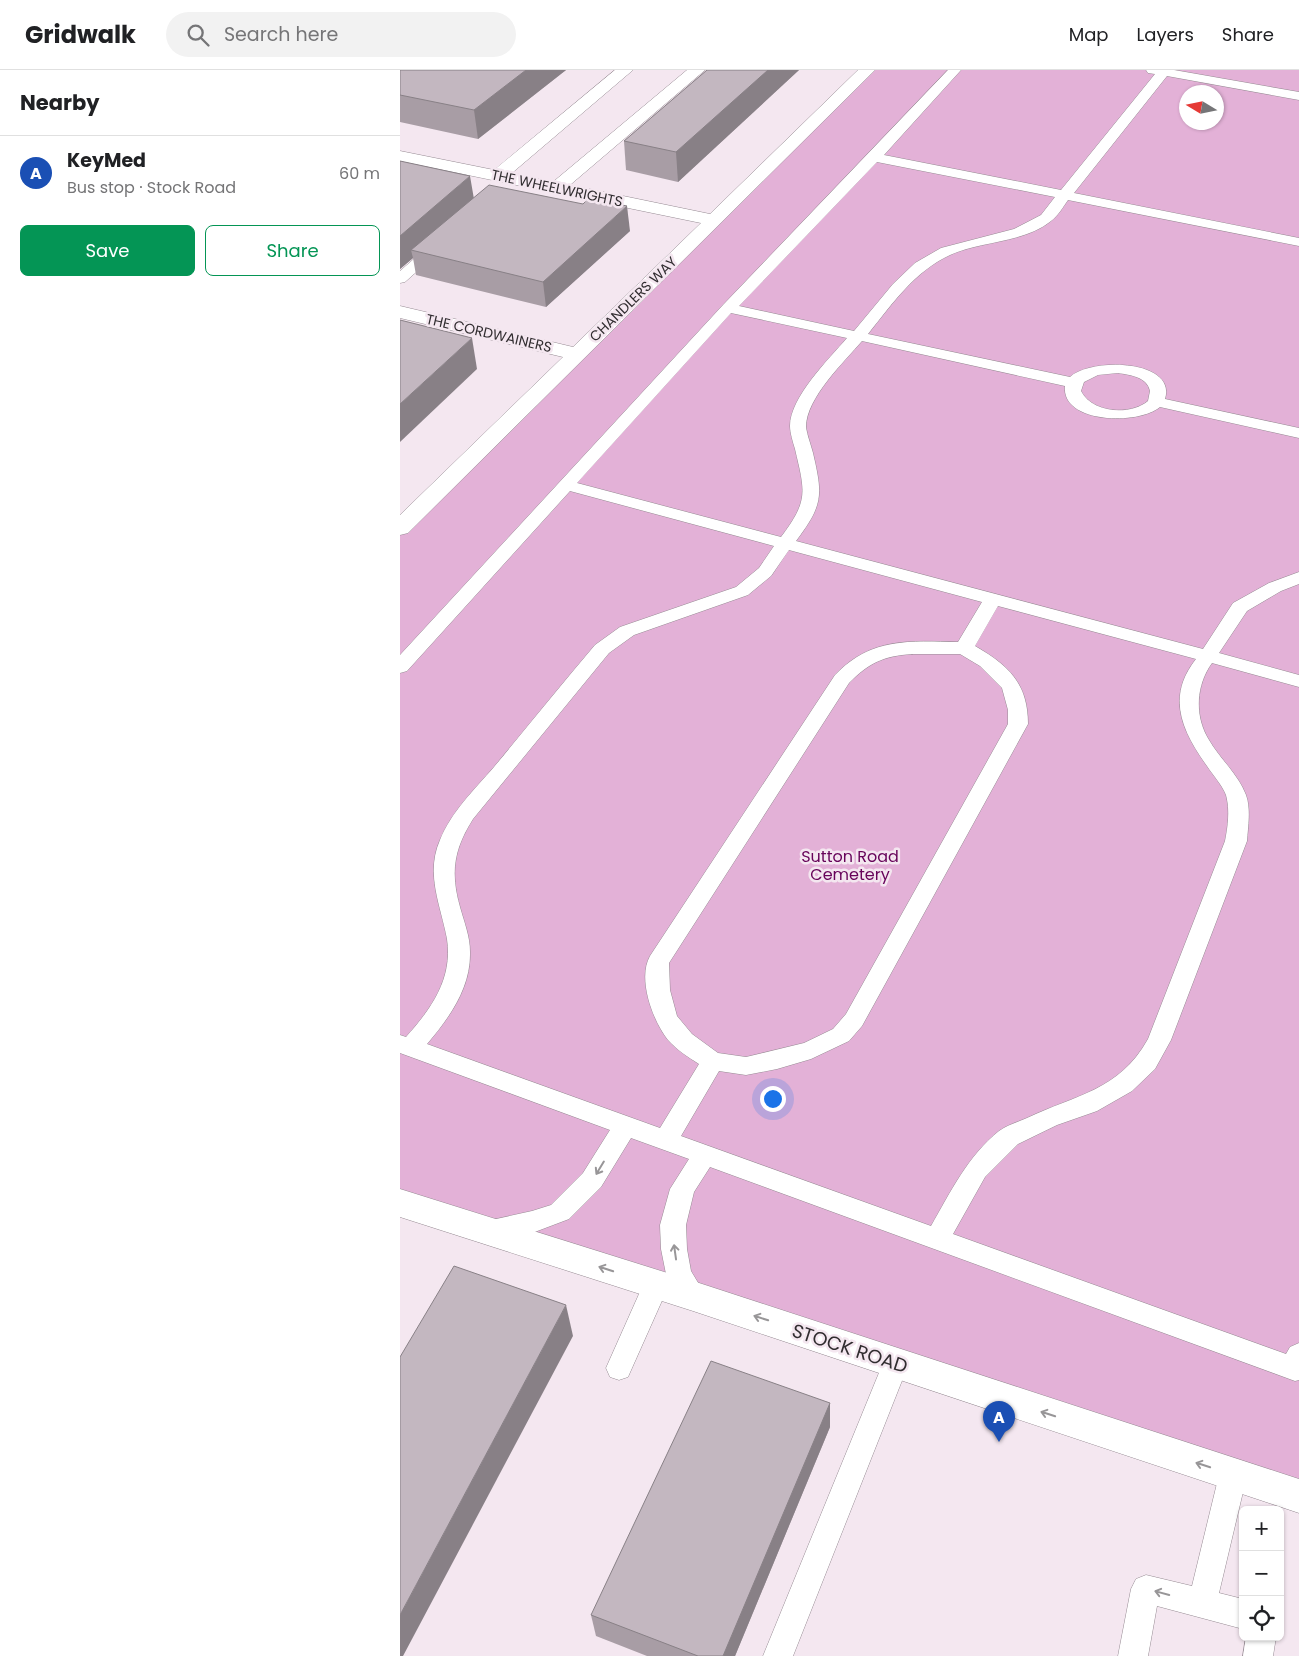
<!DOCTYPE html>
<meta charset="utf-8">
<style>
:root{--surface:#fff;--page:#f2f2f2;--text:#202124;--muted:#757577;--line:#e0e0e0;--accent:#049555}
body{margin:0;font-family:Poppins,sans-serif;background:var(--page);color:var(--text)}
.controls{position:absolute;right:15px;bottom:15px;display:grid;overflow:hidden;border-radius:8px;box-shadow:0 1px 4px #0004}
.controls button{width:45px;height:45px;display:grid;place-items:center;padding:0;border:0;border-bottom:1px solid var(--line);background:var(--surface);color:var(--text);font:25px sans-serif}
.compass{position:absolute;left:779px;top:15px;width:45px;height:45px;border-radius:50%;background:var(--surface);box-shadow:0 1px 4px #0004;rotate:280deg}
.you{position:absolute;left:372px;top:1028px;width:18px;height:18px;margin:-12px;border:4px solid #fff;border-radius:50%;background:#1a73e8;box-shadow:0 0 0 8px #1a73e833}
.badge{display:grid;place-items:center;width:32px;height:32px;border-radius:50%;background:var(--accent);color:#fff;font-size:16px;font-weight:700}
.pin{position:absolute;translate:-50% -41px;filter:drop-shadow(0 1px 2px #0008)}
.pin::after{content:'';position:absolute;top:26px;width:18px;height:15px;background:inherit;clip-path:polygon(0 0,100% 0,50% 100%)}
.list{margin:0;padding:0;list-style:none}
h2{display:flex;justify-content:space-between;align-items:center;height:65px;margin:0;padding:0 20px;font-size:21px}
h2 small{font-size:16px;font-weight:400;color:var(--muted)}
.list li{display:grid;grid-template-columns:32px 1fr auto;gap:15px;align-items:center;box-sizing:border-box;height:75px;padding:0 20px;border-top:1px solid var(--line)}
.list b{display:block;font-size:19px;white-space:nowrap}
.list p{margin:0;font-size:16px;white-space:nowrap;color:var(--muted)}
.list em{font-size:16px;font-style:normal;color:var(--muted)}
.actions{display:flex;gap:10px;padding:15px 20px}
.actions a{flex:1;padding:11px 0;border:1px solid var(--accent);border-radius:8px;text-align:center;font-size:18px;color:var(--accent)}
.actions .main{background:var(--accent);color:#fff}
.icon{flex:none;width:28px;height:28px;fill:none;stroke:currentColor;stroke-width:2;stroke-linecap:round;stroke-linejoin:round}
.map{position:relative;flex:none;width:899px;height:1586px;overflow:hidden}
header{display:flex;align-items:center;gap:30px;box-sizing:border-box;height:70px;padding:0 25px;background:var(--surface);border-bottom:1px solid var(--line)}
header strong{font-size:24px}
nav{display:flex;gap:28px;margin-inline-start:auto;font-size:18px}
.search{width:350px;height:45px;background:var(--page);display:flex;align-items:center;gap:12px;box-sizing:border-box;padding:0 18px;border-radius:28px;color:var(--muted);font-size:19px}
main{display:flex}
aside{flex:1;background:var(--surface)}
.map>svg:first-child{display:block}
.green{fill:#e3b1d7;fill-rule:evenodd}
.lines{fill:none;stroke-linecap:round;stroke-linejoin:round}
.service-casing{stroke:#968b93;stroke-width:1}
.minor-casing{stroke:#968b93;stroke-width:1}
.service{fill:#fff;fill-rule:evenodd}
.minor{fill:#fff;fill-rule:evenodd}
.wall{fill:#a89da5}
.shaded-wall{fill:#888086}
.building{fill:#c3b7c0;stroke:#888086}
.oneway{stroke:#989698}
.labels{text-anchor:middle;stroke-width:5;stroke-linejoin:round;paint-order:stroke}
.far-street-label{font-size:14px;fill:#312d30;stroke:#f4e7f0}
.park-label{font-size:16px;fill:#67045a;stroke:#f4e7f0}
.near-street-label{font-size:19px;fill:#312d30;stroke:#f4e7f0}
</style>
<header>
<strong>Gridwalk</strong>
<div class="search"><svg class="icon" aria-label="search" viewBox="0 0 24 24"><circle cx="10" cy="10" r="6"/><path d="M15 15l6 6"/></svg>Search here</div>
<nav><a>Map</a><a>Layers</a><a>Share</a></nav>
</header>
<main>
<aside>
<h2>Nearby<small></small></h2>
<ul class="list">
<li><span class="badge" style="background:#1a4fb4">A</span><div><b>KeyMed</b><p>Bus stop · Stock Road</p></div><em>60 m</em></li>
</ul>
<div class="actions"><a class="main">Save</a><a>Share</a></div>
</aside>
<div class="map">
<svg width="899" height="1586" viewBox="0 0 899 1586">
<rect width="100%" height="100%" fill="#f4e7f0"/>
<path class="green" d="M467,0H899V1426L0,1133V458ZM786,22H816V52H786Z"/>
<g class="lines">
<g class="service-casing">
<g id="service">
<path d="M548,0H561L484,85L661,120L755,4L748,3L746,0H774L899,22V30L767,6L674,123L899,168V176L668,130C663,137 658,146 651,151C624,173 580,171 550,185C515,201 492,234 468,264L670,307C692,287 777,290 765,329L899,358V368L760,337C739,355 661,354 665,316L462,271C444,292 406,328 406,357C407,365 411,375 413,383C423,426 423,435 396,471L803,579L833,533L869,513L899,502V514L881,521L847,541L819,583L899,605V617L812,593C796,615 794,646 809,670C820,689 838,704 846,725C851,739 848,756 847,771L771,970L755,999L732,1021L697,1041L657,1055L618,1074L585,1107L553,1164L886,1284L890,1277L899,1273V1310L895,1311L310,1097L294,1122L286,1155L287,1179L291,1201L306,1226L302,1234L293,1237L284,1234L266,1204L261,1179L260,1155L270,1119L289,1089L231,1068L201,1117L169,1149L132,1163L87,1172L78,1169L74,1161L78,1153L132,1141L151,1135L183,1103L210,1060L0,983V965L6,967C31,939 53,909 47,869C41,836 25,804 40,770C51,742 75,719 94,697C128,656 161,615 195,575L220,557L336,517L359,498L374,476L170,421L7,601L0,603V585L323,235ZM477,92L655,127L641,145L614,159L541,178L515,193L493,214L454,261L339,236ZM331,243L447,268C429,289 390,327 390,356C390,363 393,372 395,379C405,422 409,430 381,467L177,413ZM718,303C731,305 747,307 750,321L748,331C730,346 692,343 681,321L684,312L698,305ZM389,480L582,532L558,572C510,571 471,567 435,605L250,886C237,909 253,951 268,970C277,980 288,987 299,994L260,1058L27,974C49,948 71,918 70,882C70,866 64,852 60,837C50,802 54,779 73,749L209,583L234,565L348,525L371,506ZM598,536L796,589C766,627 782,661 807,696C813,705 822,715 826,725C830,740 828,756 825,771L748,969C719,1021 675,1025 627,1048C618,1052 607,1055 599,1061C568,1086 551,1121 531,1156L281,1066L319,1001L346,1005L377,999L411,989L449,971L462,956L628,654C628,613 608,595 575,576ZM512,584H560L580,596L602,618L608,640V654L446,944L433,959L404,973L346,987L318,983L292,964L277,946L270,920L269,893L449,613C469,593 483,586 512,584Z"/>
<polygon points="35,174 40,175 42,178 40,181 5,212 0,213 0,201 30,175"/>
<polygon points="256,1204 265,1207 269,1215 232,1298 228,1307 219,1310 210,1307 206,1298 243,1215 247,1207"/>
<polygon points="496,1281 505,1284 509,1293 393,1586 363,1586 483,1293 487,1284"/>
<polygon points="833,1392 843,1396 847,1405 819,1523 843,1529 843,1559 757,1536 748,1586 718,1586 731,1519 736,1509 746,1505 792,1516 819,1405 823,1396"/>
<polygon points="846,1567 876,1567 873,1586 843,1586"/>
</g>
</g>
<g class="minor-casing">
<g id="minor">
<polygon points="215,0 233,0 112,103 153,112 287,0 305,0 170,115 310,144 458,0 475,0 8,463 0,465 0,445 163,287 0,248 0,236 173,277 301,153 0,91 0,81 94,100"/>
<polygon points="0,1119 293,1211 899,1409 899,1443 293,1241 0,1147"/>
</g>
</g>
<use href="#service" class="service"/>
<use href="#minor" class="minor"/>
</g>
<g class="wall">
<polygon points="0,0 166,0 78,69 0,52"/>
<polygon points="307,0 399,0 278,112 226,100 224,71"/>
<polygon points="0,91 74,128 230,161 146,237 16,205 13,188 0,199"/>
<polygon points="430,1333 430,1357 335,1586 247,1586 196,1566 191,1545"/>
</g>
<g class="shaded-wall">
<polygon points="126,0 166,0 78,69 74,40"/>
<polygon points="368,0 399,0 278,112 276,82"/>
<polygon points="70,106 75,135 11,180 13,188 0,199 0,166"/>
<polygon points="227,136 230,161 146,237 143,212"/>
<polygon points="72,268 77,299 0,372 0,334"/>
<polygon points="166,1235 173,1266 3,1586 0,1586 0,1545"/>
<polygon points="430,1333 430,1357 335,1586 323,1586"/>
</g>
<g class="building">
<polygon points="0,0 126,0 74,40 0,25"/>
<polygon points="307,0 368,0 276,82 224,71"/>
<polygon points="0,91 70,106 0,166"/>
<polygon points="89,115 183,134 189,128 227,136 143,212 11,180"/>
<polygon points="0,250 72,268 0,334"/>
<polygon points="54,1196 166,1235 0,1545 0,1287"/>
<polygon points="311,1291 430,1333 323,1586 298,1586 191,1545"/>
</g>
<defs><path id="oneway-shaft" d="M-6 0H5M1.5-3L5.5 0L1.5 3" fill="none" stroke-width="1.6" stroke-linecap="round" stroke-linejoin="round" transform="scale(1.25)"/></defs>
<g class="oneway">
<use href="#oneway-shaft" transform="translate(200 1098) rotate(121)"/>
<use href="#oneway-shaft" transform="translate(275 1182) rotate(-98)"/>
<use href="#oneway-shaft" transform="translate(206 1199) rotate(-162)"/>
<use href="#oneway-shaft" transform="translate(361 1248) rotate(-162)"/>
<use href="#oneway-shaft" transform="translate(648 1344) rotate(-162)"/>
<use href="#oneway-shaft" transform="translate(803 1395) rotate(-162)"/>
<use href="#oneway-shaft" transform="translate(762 1523) rotate(-165)"/>
</g>
<g class="labels">
<g class="far-street-label">
<text transform="translate(157 118) rotate(12)" y="5">THE WHEELWRIGHTS</text>
<text transform="translate(233 229) rotate(-44)" y="5">CHANDLERS WAY</text>
<text transform="translate(89 263) rotate(13)" y="5">THE CORDWAINERS</text>
</g>
<g class="park-label">
<text x="450" y="792">Sutton Road<tspan x="450" dy="18">Cemetery</tspan></text>
</g>
<g class="near-street-label">
<text transform="translate(450 1278) rotate(18)" y="7">STOCK ROAD</text>
</g>
</g>
</svg>
<div class="controls">
<button>+</button>
<button>−</button>
<button><svg class="icon" aria-label="locate" viewBox="0 0 24 24"><circle cx="12" cy="12" r="6"/><path d="M12 2v4M12 18v4M2 12h4M18 12h4"/></svg></button>
</div>
<svg class="compass" viewBox="-18 -18 36 36"><path d="M0-13l5 13h-10z" fill="#e53935"/><path d="M0 13l5-13h-10z" fill="#757577"/></svg>
<div class="you"></div>
<div class="pin badge" style="left:599px;top:1372px;background:#1a4fb4">A</div>
</div>
</main>
